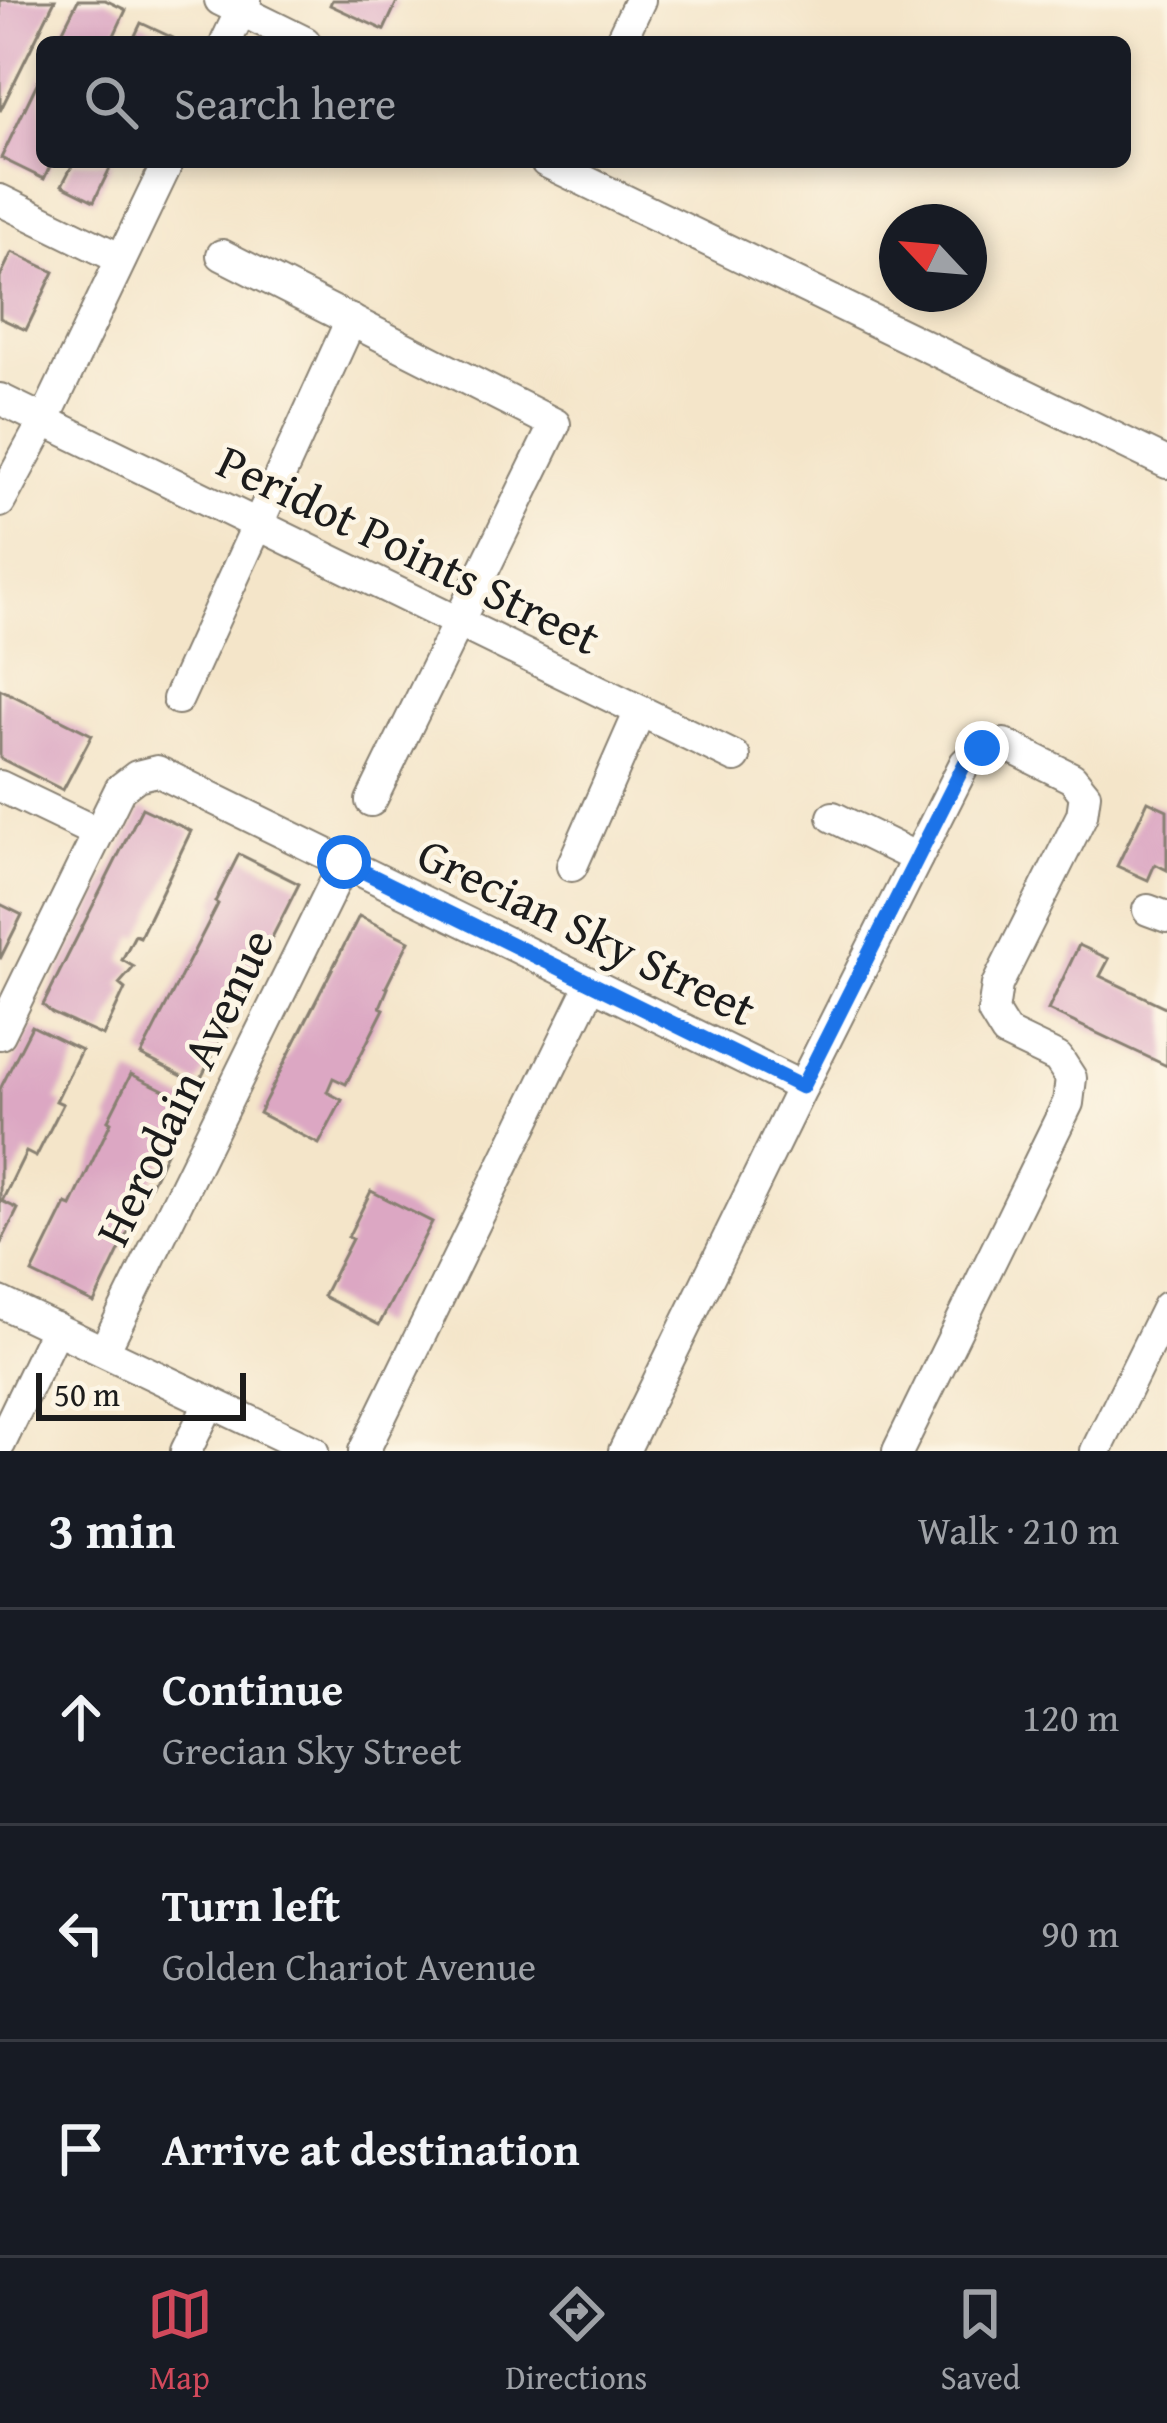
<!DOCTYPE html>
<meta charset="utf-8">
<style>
:root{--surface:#171b24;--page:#242831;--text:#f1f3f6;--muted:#9ea1a6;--line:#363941;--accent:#d1495b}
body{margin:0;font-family:"Gentium Book Plus",serif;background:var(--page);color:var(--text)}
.compass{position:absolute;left:879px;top:204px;width:108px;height:108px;border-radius:50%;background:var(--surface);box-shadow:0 6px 18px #0003;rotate:296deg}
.scale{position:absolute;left:36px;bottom:30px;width:210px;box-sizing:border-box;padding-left:12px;border:6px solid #1c1c1c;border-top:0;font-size:33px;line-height:42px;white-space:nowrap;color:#1c1c1c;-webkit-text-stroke:9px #fcf5e5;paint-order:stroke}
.stop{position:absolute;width:36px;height:36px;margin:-27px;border:9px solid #1a73e8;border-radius:50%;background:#fff}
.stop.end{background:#1a73e8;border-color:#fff;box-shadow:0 3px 12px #0008}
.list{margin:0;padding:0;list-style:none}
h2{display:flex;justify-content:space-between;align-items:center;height:156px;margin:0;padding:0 48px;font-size:51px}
h2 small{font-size:39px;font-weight:400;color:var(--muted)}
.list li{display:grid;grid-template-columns:78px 1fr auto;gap:36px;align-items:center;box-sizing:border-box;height:216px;padding:0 48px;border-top:3px solid var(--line)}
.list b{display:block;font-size:45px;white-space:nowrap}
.list p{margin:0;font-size:39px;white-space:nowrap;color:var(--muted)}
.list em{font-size:39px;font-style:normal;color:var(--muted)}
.icon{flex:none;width:66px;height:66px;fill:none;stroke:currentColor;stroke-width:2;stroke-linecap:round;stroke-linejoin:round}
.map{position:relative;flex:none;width:1167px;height:1451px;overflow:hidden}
.search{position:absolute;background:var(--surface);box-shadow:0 6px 18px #0003;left:36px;right:36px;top:36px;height:132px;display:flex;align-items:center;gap:30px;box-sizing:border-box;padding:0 42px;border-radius:18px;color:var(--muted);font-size:45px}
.sheet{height:804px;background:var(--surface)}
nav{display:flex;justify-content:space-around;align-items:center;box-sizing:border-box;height:168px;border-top:3px solid var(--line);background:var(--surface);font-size:33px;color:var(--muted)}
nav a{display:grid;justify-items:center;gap:6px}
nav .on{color:var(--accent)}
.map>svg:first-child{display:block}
.building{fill:#dca7c3}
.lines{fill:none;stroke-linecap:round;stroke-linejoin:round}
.minor-casing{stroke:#888072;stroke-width:34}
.minor{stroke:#fff;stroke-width:30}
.route{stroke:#1a73e8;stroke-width:15}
.labels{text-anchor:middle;stroke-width:9;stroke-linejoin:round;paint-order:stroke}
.street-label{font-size:48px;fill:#1c1c1c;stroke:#fcf5e5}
</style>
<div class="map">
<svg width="1167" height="1451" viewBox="0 0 1167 1451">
<rect width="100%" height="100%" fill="#fcf5e5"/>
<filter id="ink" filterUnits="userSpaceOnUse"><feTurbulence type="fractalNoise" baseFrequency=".00833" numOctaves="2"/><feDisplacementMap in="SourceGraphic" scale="24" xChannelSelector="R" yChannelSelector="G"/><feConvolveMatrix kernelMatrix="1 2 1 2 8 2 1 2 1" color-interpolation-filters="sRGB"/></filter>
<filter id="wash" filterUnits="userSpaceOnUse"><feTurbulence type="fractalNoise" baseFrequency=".004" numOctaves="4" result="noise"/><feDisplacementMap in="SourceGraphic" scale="48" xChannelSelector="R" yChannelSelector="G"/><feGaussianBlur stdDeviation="2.7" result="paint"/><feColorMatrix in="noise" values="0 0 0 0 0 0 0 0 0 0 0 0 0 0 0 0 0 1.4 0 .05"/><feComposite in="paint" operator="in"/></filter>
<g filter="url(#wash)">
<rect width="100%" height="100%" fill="#f4e5c9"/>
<g id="blocks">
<g class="building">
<polygon points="0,0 55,0 0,111"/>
<polygon points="78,0 105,0 126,10 111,42 57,42"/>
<polygon points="332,0 398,0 384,30 330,5"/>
<polygon points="141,23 173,38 171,42 132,42"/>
<polygon points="42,73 42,162 52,162 44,179 1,158"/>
<polygon points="74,162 113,162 94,201 62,185"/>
<polygon points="12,252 54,272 26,330 0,318 0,277"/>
<polygon points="0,689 92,735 63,790 0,758"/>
<polygon points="1148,801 1167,810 1167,870 1155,864 1148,880 1117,866"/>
<polygon points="142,808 191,831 140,937 135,935 122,960 134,967 119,984 125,989 103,1036 52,1013 43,1005"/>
<polygon points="239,854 299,884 198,1084 141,1055 218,904 215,902"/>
<polygon points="0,904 22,915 0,959"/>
<polygon points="359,916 409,941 386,987 388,988 380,1007 384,1009 346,1084 333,1078 327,1092 342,1100 319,1144 259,1113"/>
<polygon points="1079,945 1109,959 1100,976 1167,1008 1167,1066 1048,1010"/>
<polygon points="32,1026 81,1050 56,1101 63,1104 36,1157 26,1152 2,1201 18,1209 0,1245 0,1089"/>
<polygon points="131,1074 190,1103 94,1303 32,1273 66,1204 71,1206 111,1122 108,1120"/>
<polygon points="371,1191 432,1222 379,1325 323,1296 352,1239 348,1237"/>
</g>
</g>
</g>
<g filter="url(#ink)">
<use href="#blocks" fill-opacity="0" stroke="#888072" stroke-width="3"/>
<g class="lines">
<g class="minor-casing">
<g id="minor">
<polyline points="220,0 305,42"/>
<polyline points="226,42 246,0"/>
<polyline points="620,42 640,0"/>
<polyline points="546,162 1167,463"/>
<polyline points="0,200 121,259"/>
<polyline points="222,255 555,424 371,801"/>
<polyline points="0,399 735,757"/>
<polyline points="0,502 44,421 168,162"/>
<polyline points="178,699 351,320"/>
<polyline points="0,786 98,833"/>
<polyline points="833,817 917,858"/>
<polyline points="572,866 640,711"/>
<polyline points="1148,910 1167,917"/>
<polyline points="0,1034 120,789 137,776 157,771 802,1087"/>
<polyline points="0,1302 313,1451"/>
<polyline points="104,1351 344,863"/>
<polyline points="0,1444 56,1328"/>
<polyline points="186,1451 210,1402"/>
<polyline points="364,1451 591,985"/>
<polyline points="624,1451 802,1087 965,763 982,748 1004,744 1072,778 1085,794 1082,815 997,985 993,1012 1006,1033 1058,1058 1071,1078 1068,1103 898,1451"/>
<polyline points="1096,1451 1167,1307"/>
</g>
</g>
<use href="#minor" class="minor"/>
</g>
</g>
<g class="lines" filter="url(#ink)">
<polyline class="route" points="344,862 802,1087 965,763 982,748"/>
</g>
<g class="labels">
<g class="street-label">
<text transform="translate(409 549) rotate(26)" y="17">Peridot Points Street</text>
<text transform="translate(587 931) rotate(26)" y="17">Grecian Sky Street</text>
<text transform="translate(184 1087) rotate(-64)" y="17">Herodain Avenue</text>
</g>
</g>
</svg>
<svg class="compass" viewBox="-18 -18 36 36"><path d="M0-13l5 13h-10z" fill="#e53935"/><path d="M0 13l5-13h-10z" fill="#9ea1a6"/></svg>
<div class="scale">50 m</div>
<div class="stop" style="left:344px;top:862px"></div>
<div class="stop end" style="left:982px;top:748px"></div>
<div class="search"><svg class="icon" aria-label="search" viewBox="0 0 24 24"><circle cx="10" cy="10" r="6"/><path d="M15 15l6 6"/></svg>Search here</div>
</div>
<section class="sheet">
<h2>3 min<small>Walk · 210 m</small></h2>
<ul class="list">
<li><svg class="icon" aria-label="ahead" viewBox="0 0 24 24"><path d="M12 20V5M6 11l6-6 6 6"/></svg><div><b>Continue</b><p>Grecian Sky Street</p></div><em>120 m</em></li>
<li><svg class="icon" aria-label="left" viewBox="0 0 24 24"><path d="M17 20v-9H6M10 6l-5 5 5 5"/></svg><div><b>Turn left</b><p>Golden Chariot Avenue</p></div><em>90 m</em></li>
<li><svg class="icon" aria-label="arrive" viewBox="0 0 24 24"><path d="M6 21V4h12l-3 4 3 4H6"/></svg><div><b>Arrive at destination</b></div></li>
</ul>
</section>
<nav>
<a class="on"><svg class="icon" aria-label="map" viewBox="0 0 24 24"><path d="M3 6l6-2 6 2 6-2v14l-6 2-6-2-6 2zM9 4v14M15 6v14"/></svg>Map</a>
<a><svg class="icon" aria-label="directions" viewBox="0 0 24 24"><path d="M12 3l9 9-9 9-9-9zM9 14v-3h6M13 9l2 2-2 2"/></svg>Directions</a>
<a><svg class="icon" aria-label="saved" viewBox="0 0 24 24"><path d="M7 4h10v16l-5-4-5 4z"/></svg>Saved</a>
</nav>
